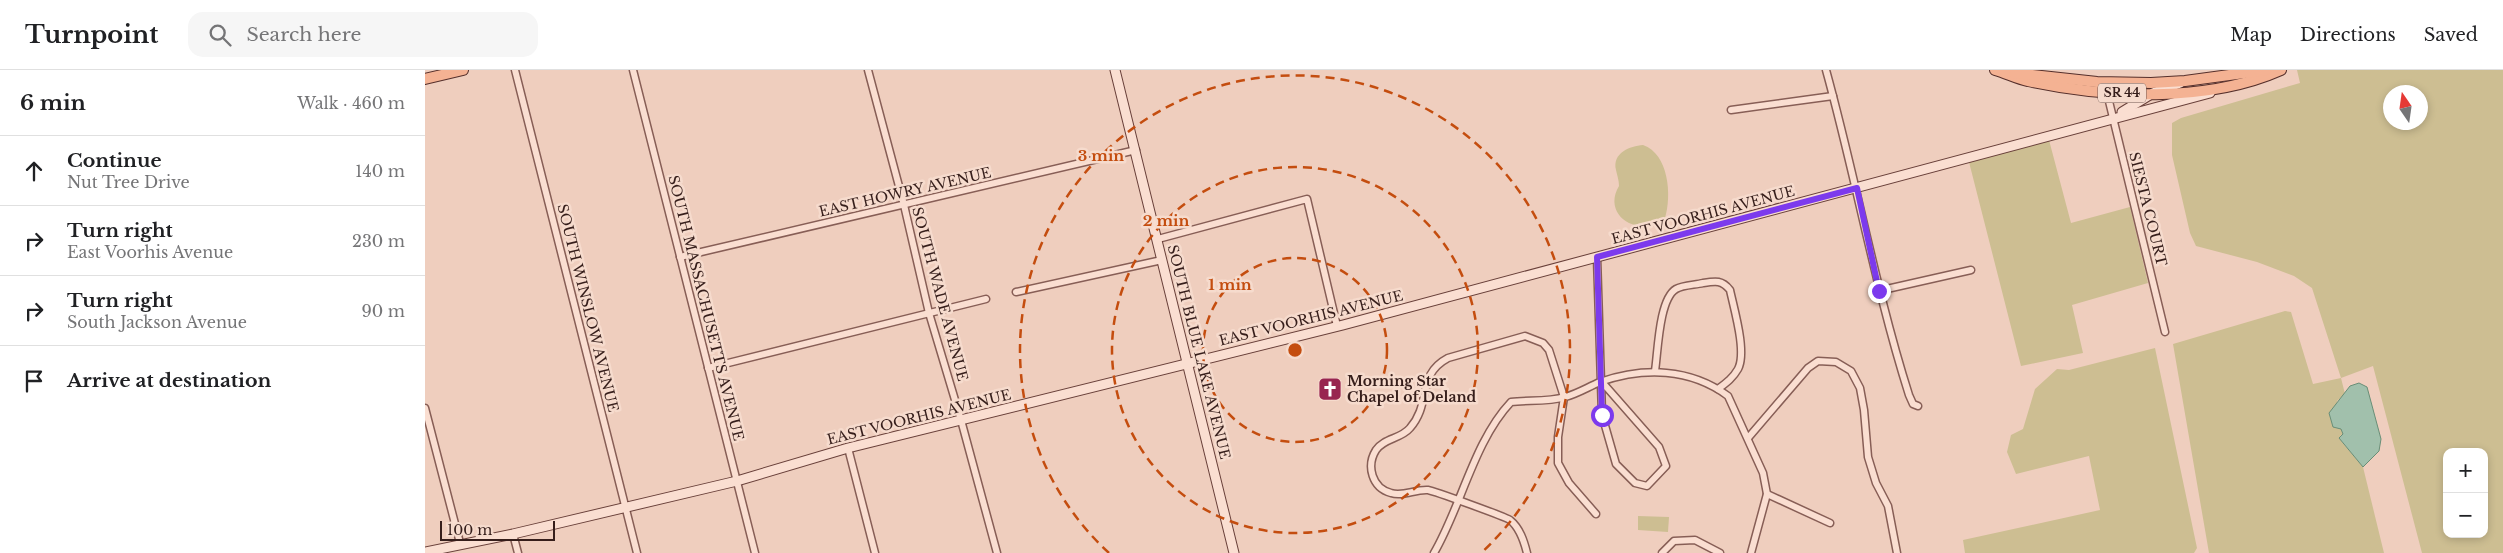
<!DOCTYPE html>
<meta charset="utf-8">
<style>
:root{--surface:#fff;--page:#f6f6f6;--text:#202124;--muted:#757577;--line:#e0e0e0}
body{margin:0;font-family:"Libre Baskerville",serif;background:var(--page);color:var(--text)}
.controls{position:absolute;right:15px;bottom:15px;display:grid;overflow:hidden;border-radius:10px;box-shadow:0 2px 8px #0003}
.controls button{width:45px;height:45px;display:grid;place-items:center;padding:0;border:0;border-bottom:1px solid var(--line);background:var(--surface);color:var(--text);font:25px sans-serif}
.compass{position:absolute;left:1958px;top:15px;width:45px;height:45px;border-radius:50%;background:var(--surface);box-shadow:0 2px 8px #0003;rotate:347deg}
.scale{position:absolute;left:15px;bottom:12px;width:115px;box-sizing:border-box;padding-left:5px;border:2px solid #361e1b;border-top:0;font-size:14px;line-height:18px;white-space:nowrap;color:#361e1b;-webkit-text-stroke:4px #f6dbcd;paint-order:stroke}
.stop{position:absolute;width:15px;height:15px;margin:-11px;border:4px solid #7c3aed;border-radius:50%;background:#fff}
.stop.end{background:#7c3aed;border-color:#fff;box-shadow:0 1px 5px #0008}
.list{margin:0;padding:0;list-style:none}
h2{display:flex;justify-content:space-between;align-items:center;height:65px;margin:0;padding:0 20px;font-size:21px}
h2 small{font-size:16px;font-weight:400;color:var(--muted)}
.list li{display:grid;grid-template-columns:32px 1fr auto;gap:15px;align-items:center;box-sizing:border-box;height:70px;padding:0 20px;border-top:1px solid var(--line)}
.list b{display:block;font-size:19px;white-space:nowrap}
.list p{margin:0;font-size:16px;white-space:nowrap;color:var(--muted)}
.list em{font-size:16px;font-style:normal;color:var(--muted)}
.icon{flex:none;width:28px;height:28px;fill:none;stroke:currentColor;stroke-width:2;stroke-linecap:round;stroke-linejoin:round}
.map{position:relative;flex:none;width:2078px;height:483px;overflow:hidden}
header{display:flex;align-items:center;gap:30px;box-sizing:border-box;height:70px;padding:0 25px;background:var(--surface);border-bottom:1px solid var(--line)}
header strong{font-size:24px}
nav{display:flex;gap:28px;margin-inline-start:auto;font-size:18px}
.search{width:350px;height:45px;background:var(--page);display:flex;align-items:center;gap:12px;box-sizing:border-box;padding:0 18px;border-radius:15px;color:var(--muted);font-size:19px}
main{display:flex}
aside{flex:1;background:var(--surface)}
.map>svg:first-child{display:block}
.green{fill:#cdbe92;fill-rule:evenodd}
.water{fill:#a1c0ac;stroke:#698e77}
.lines{fill:none;stroke-linecap:round;stroke-linejoin:round}
.street-casing{stroke:#875e56;stroke-width:9}
.secondary-casing{stroke:#69403a;stroke-width:11}
.primary-casing{stroke:#552f2b;stroke-width:12}
.street{stroke:#faded1;stroke-width:6}
.secondary{stroke:#faded1;stroke-width:9}
.primary{stroke:#f4b293;stroke-width:10}
.route{stroke:#7c3aed;stroke-width:6}
.ring{fill:none;stroke:#c44d0f;stroke-width:2.5;stroke-dasharray:9 6}
.labels{text-anchor:middle;stroke-width:5;stroke-linejoin:round;paint-order:stroke}
.shield{fill:#f6dbcd;stroke:#705750;stroke-width:1}
.shield-label{font-size:12px;font-weight:bold;fill:#361e1b}
.street-label{font-size:14px;fill:#361e1b;stroke:#f6dbcd}
.poi-label{font-size:14px;font-weight:bold;fill:#361e1b;stroke:#f6dbcd;text-anchor:start}
.centre{fill:#c44d0f;stroke:#f6dbcd;stroke-width:2.5}
.ring-label{font-size:15px;text-anchor:middle;font-weight:bold;fill:#c44d0f;stroke:#f6dbcd;stroke-width:5;stroke-linejoin:round;paint-order:stroke}
</style>
<header>
<strong>Turnpoint</strong>
<div class="search"><svg class="icon" aria-label="search" viewBox="0 0 24 24"><circle cx="10" cy="10" r="6"/><path d="M15 15l6 6"/></svg>Search here</div>
<nav><a>Map</a><a>Directions</a><a>Saved</a></nav>
</header>
<main>
<aside>
<h2>6 min<small>Walk · 460 m</small></h2>
<ul class="list">
<li><svg class="icon" aria-label="ahead" viewBox="0 0 24 24"><path d="M12 20V5M6 11l6-6 6 6"/></svg><div><b>Continue</b><p>Nut Tree Drive</p></div><em>140 m</em></li>
<li><svg class="icon" aria-label="right" viewBox="0 0 24 24"><path d="M7 20v-9h11M14 6l5 5-5 5"/></svg><div><b>Turn right</b><p>East Voorhis Avenue</p></div><em>230 m</em></li>
<li><svg class="icon" aria-label="right" viewBox="0 0 24 24"><path d="M7 20v-9h11M14 6l5 5-5 5"/></svg><div><b>Turn right</b><p>South Jackson Avenue</p></div><em>90 m</em></li>
<li><svg class="icon" aria-label="arrive" viewBox="0 0 24 24"><path d="M6 21V4h12l-3 4 3 4H6"/></svg><div><b>Arrive at destination</b></div></li>
</ul>
</aside>
<div class="map">
<svg width="2078" height="483" viewBox="0 0 2078 483">
<rect width="100%" height="100%" fill="#efcebe"/>
<g class="green">
<path d="M1872,0H2078V483H1997L1948,296L1916,308L1920,324L1912,331L1918,364L1915,366L1917,372L1938,397L1959,483H1784L1748,274L1860,241L1866,242L1888,314L1916,308L1887,218L1869,206L1832,192L1771,176L1765,163L1747,85V53L1756,48L1875,13ZM1966,22H1996V52H1966ZM2022,382H2059V464H2022Z"/>
<polygon points="1624,70 1646,153 1705,137 1723,213 1647,235 1658,283 1596,296 1544,92"/>
<path d="M1218,75C1244,84 1247,126 1240,148C1215,169 1176,146 1194,116C1194,110 1192,105 1191,100C1187,83 1205,76 1218,75Z"/>
<polygon points="1730,278 1772,478 1769,483 1540,483 1538,470 1675,440 1664,386 1591,404 1582,382 1586,365 1598,359 1610,319 1632,299 1644,300"/>
<polygon points="1213,446 1244,447 1243,462 1213,460"/>
</g>
<polygon class="water" points="1934,313 1942,317 1956,369 1954,381 1938,397 1914,368 1918,364 1916,359 1908,357 1904,343 1925,316"/>
<g class="lines">
<g class="street-casing">
<g id="street">
<polyline points="90,0 212,483"/>
<polyline points="208,0 330,483"/>
<polyline points="443,0 479,135 504,243 536,350 572,483"/>
<path d="M1401,0C1431,108 1450,218 1484,325L1488,334L1493,336"/>
<polyline points="1682,23 1740,262"/>
<polyline points="1306,40 1408,26"/>
<polyline points="733,169 882,129 912,256"/>
<polyline points="255,187 711,80"/>
<polyline points="1172,187 1177,345 1191,394 1210,413 1222,416 1241,396 1234,377 1177,312"/>
<polyline points="1453,221 1546,200"/>
<polyline points="591,222 737,190"/>
<polyline points="283,298 561,229"/>
<path d="M1230,301C1233,281 1234,229 1251,219C1258,215 1270,215 1278,213C1291,211 1297,210 1305,220C1309,239 1322,282 1313,299C1308,308 1301,313 1293,319"/>
<polyline points="0,338 35,473"/>
<polyline points="1323,368 1383,298 1393,291 1411,292 1426,301 1435,318 1439,340 1443,387 1451,413 1463,436 1472,483"/>
<polyline points="423,378 450,483"/>
<polyline points="1342,424 1405,453"/>
<polyline points="88,464 93,483"/>
<path d="M1009,483C1036,437 1049,371 1086,332C1103,330 1123,332 1140,327C1152,324 1163,317 1175,312C1219,297 1265,298 1303,326L1338,403L1342,424L1326,483"/>
<path d="M1102,483C1099,471 1095,458 1085,450C1081,447 1009,421 1003,420C990,419 978,427 966,423C947,418 941,396 951,380C959,368 976,369 985,358C1007,333 991,305 1023,288L1100,266L1118,273L1124,280L1139,327L1133,367V393L1144,413L1171,444"/>
<polyline points="1237,483 1249,471 1270,470 1295,483"/>
</g>
</g>
<g class="secondary-casing">
<g id="secondary">
<polyline points="690,0 809,483"/>
<polyline points="1697,42 1728,23 1755,13"/>
<polyline points="0,482 88,464 312,411 423,378 918,255 1785,23"/>
</g>
</g>
<g class="primary-casing">
<g id="primary">
<path d="M1570,0C1581,3 1592,9 1603,11C1681,28 1782,33 1856,0"/>
<polyline points="1589,3 1672,12 1726,13 1760,11 1841,0"/>
<polyline points="0,9 38,0"/>
</g>
</g>
<use href="#street" class="street"/>
<use href="#secondary" class="secondary"/>
<use href="#primary" class="primary"/>
</g>
<g class="lines">
<polyline class="route" points="1177,345 1172,187 1432,118 1454,221"/>
</g>
<g class="ring">
<circle cx="870" cy="280" r="92"/>
<circle cx="870" cy="280" r="183"/>
<path d="M684 483A275 275 0 1 1 1056 483"/>
</g>
<defs>
<g id="church-square" transform="scale(1.25)"><rect x="-9" y="-9" width="18" height="18" rx="4" fill="#982550" stroke="#f6dbcd"/><path d="M-1.2-6h2.4v3.5h3.3v2.4h-3.3V6h-2.4V-.1h-3.3v-2.4h3.3Z" fill="#fff"/></g>
</defs>
<g fill-rule="evenodd">
<use href="#church-square" x="905" y="319"/>
</g>
<g class="labels">
<rect class="shield" x="1673" y="13.5" width="48" height="19" rx="4"/>
<g class="shield-label">
<text x="1697" y="27">SR 44</text>
</g>
<g class="street-label">
<text transform="translate(480 122) rotate(-13)" y="5">EAST HOWRY AVENUE</text>
<text transform="translate(1723 139) rotate(76)" y="5">SIESTA COURT</text>
<text transform="translate(1278 145) rotate(-15)" y="5">EAST VOORHIS AVENUE</text>
<text transform="translate(515 224) rotate(75)" y="5">SOUTH WADE AVENUE</text>
<text transform="translate(163 238) rotate(76)" y="5">SOUTH WINSLOW AVENUE</text>
<text transform="translate(281 238) rotate(76)" y="5">SOUTH MASSACHUSETTS AVENUE</text>
<text transform="translate(886 248) rotate(-14)" y="5">EAST VOORHIS AVENUE</text>
<text transform="translate(774 282) rotate(76)" y="5">SOUTH BLUE LAKE AVENUE</text>
<text transform="translate(494 347) rotate(-14)" y="5">EAST VOORHIS AVENUE</text>
</g>
<g class="poi-label">
<text x="922" y="316">Morning Star<tspan x="922" dy="16">Chapel of Deland</tspan></text>
</g>
</g>
<circle cx="870" cy="280" r="8" class="centre"/>
<g class="ring-label">
<text x="676" y="91">3 min</text>
<text x="741" y="156">2 min</text>
<text x="805" y="220">1 min</text>
</g>
</svg>
<div class="controls">
<button>+</button>
<button>−</button>
</div>
<svg class="compass" viewBox="-18 -18 36 36"><path d="M0-13l5 13h-10z" fill="#e53935"/><path d="M0 13l5-13h-10z" fill="#757577"/></svg>
<div class="scale">100 m</div>
<div class="stop" style="left:1177px;top:345px"></div>
<div class="stop end" style="left:1454px;top:221px"></div>
</div>
</main>
